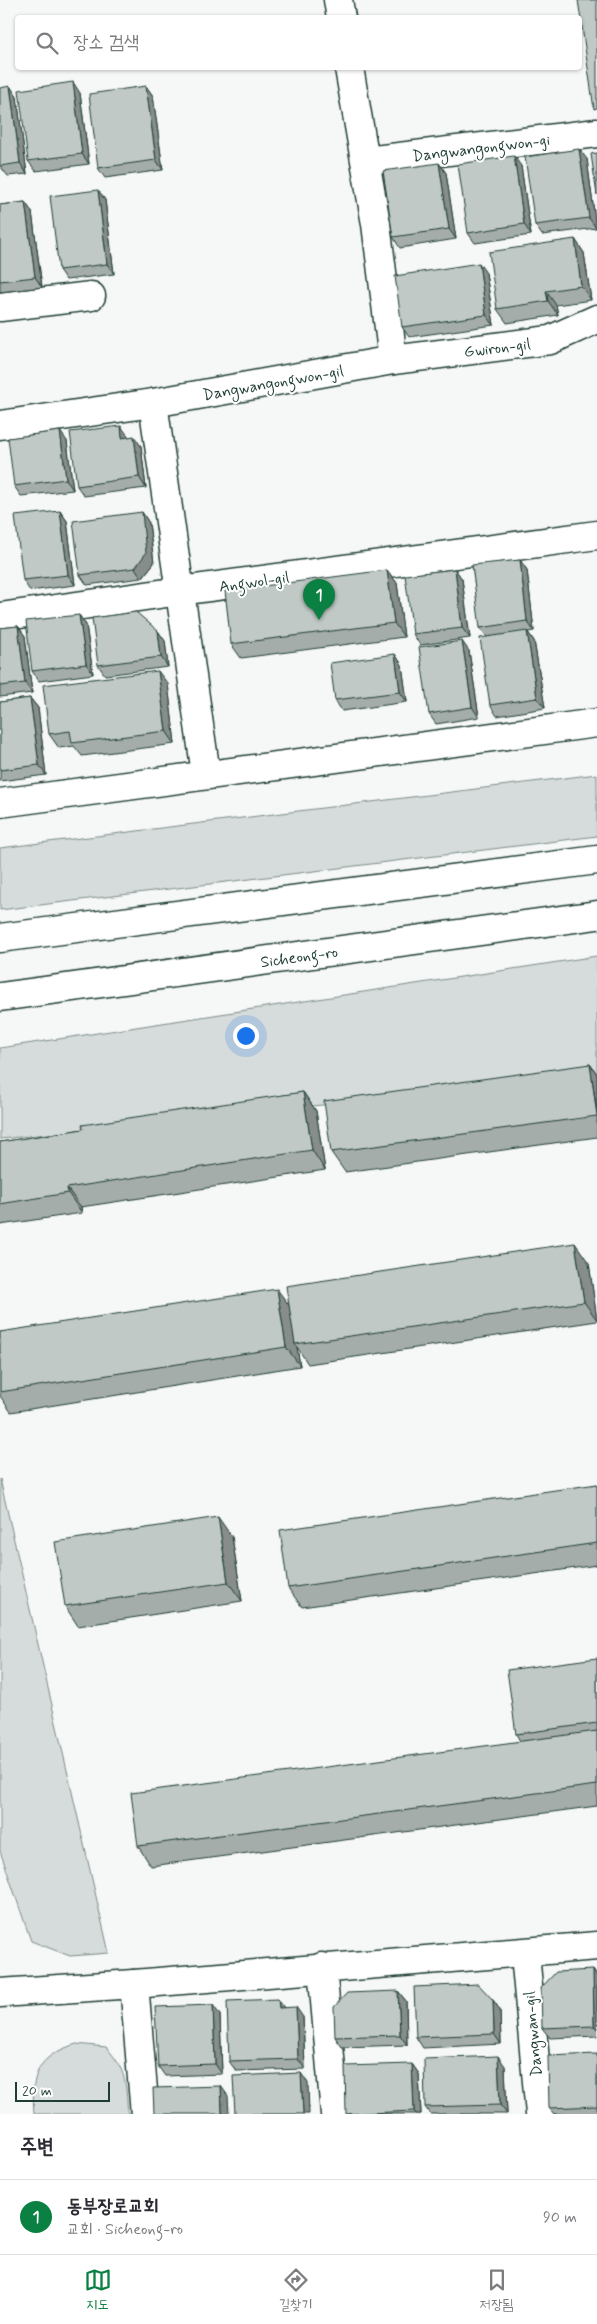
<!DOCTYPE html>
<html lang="ko">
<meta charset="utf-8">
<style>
:root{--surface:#fff;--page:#f2f2f3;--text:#2b2b33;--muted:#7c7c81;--line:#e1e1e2;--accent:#0b8043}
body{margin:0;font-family:Mynerve,"Poor Story",sans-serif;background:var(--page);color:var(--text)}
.scale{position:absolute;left:15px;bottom:12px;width:95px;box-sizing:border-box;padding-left:5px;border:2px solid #1f3d34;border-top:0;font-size:14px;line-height:18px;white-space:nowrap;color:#1f3d34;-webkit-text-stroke:4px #fff;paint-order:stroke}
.you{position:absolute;left:245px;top:1035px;width:18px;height:18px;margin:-12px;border:4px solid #fff;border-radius:50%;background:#1a73e8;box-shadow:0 0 0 8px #1a73e833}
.badge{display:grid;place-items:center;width:32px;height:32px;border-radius:50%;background:var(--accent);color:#fff;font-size:16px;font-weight:700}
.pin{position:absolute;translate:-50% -41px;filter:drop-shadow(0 1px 2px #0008)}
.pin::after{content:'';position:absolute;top:26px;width:18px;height:15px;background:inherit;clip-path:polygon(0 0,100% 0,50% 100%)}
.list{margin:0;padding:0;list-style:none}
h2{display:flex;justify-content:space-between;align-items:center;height:65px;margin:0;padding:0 20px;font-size:21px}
h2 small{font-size:16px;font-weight:400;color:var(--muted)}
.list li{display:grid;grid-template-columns:32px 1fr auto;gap:15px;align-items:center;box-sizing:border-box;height:75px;padding:0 20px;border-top:1px solid var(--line)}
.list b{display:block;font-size:19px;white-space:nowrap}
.list p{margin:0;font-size:16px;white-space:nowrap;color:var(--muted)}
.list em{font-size:16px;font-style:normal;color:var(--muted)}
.icon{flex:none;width:28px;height:28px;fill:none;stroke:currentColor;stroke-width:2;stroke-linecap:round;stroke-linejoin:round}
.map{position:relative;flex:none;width:597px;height:2114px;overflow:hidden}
.search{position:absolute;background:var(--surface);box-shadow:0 1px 4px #0004;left:15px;right:15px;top:15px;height:55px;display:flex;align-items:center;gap:12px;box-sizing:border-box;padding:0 18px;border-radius:5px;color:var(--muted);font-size:19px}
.sheet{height:140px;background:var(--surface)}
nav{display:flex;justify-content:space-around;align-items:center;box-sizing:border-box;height:70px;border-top:1px solid var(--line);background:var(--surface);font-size:14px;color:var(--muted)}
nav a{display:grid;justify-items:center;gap:2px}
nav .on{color:var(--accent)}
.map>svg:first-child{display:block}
.green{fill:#d6dcdb;stroke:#7a8c88}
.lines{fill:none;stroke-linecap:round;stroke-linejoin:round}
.minor-casing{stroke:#1f3d34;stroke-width:31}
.minor{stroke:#fff;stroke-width:28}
.wall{fill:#a5adaa;stroke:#1f3d34}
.shaded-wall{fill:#868d8b;stroke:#1f3d34}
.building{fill:#c0c9c6;stroke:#1f3d34}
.labels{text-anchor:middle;stroke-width:4;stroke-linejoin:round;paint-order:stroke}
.street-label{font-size:16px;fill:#1f3d34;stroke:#fff}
</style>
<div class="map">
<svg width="597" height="2114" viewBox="0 0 597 2114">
<rect width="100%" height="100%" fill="#f6f7f7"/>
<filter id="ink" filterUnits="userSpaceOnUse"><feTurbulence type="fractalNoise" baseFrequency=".02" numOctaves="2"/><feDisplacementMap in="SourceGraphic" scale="10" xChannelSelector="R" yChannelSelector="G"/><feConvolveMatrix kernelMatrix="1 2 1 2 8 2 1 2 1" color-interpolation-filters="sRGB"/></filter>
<g filter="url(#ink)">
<g class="green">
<polygon points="597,774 597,836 0,910 0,848"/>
<polygon points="597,956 597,1076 0,1139 0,1048"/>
<polygon points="0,1479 109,1953 70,1956 31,1941 0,1851"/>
<path d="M76,2044L106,2047C128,2072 125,2083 128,2114H34C31,2074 36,2057 76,2044Z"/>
</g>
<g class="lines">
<g class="minor-casing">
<g id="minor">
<polyline points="338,0 341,18"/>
<polyline points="349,68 376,224 393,360"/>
<polyline points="366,161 597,133"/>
<polyline points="0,307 91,296"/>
<polyline points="153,403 206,774"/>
<polyline points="0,425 153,403 393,360 550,340 597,319"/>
<polyline points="0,617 180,591 597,535"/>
<polyline points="0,803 597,723"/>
<polyline points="0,938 597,860"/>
<polyline points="0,997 597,915"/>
<polyline points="525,1954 540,2114"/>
<polyline points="322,1967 335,2114"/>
<polyline points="134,1984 145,2114"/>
<polyline points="0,1993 134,1984 597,1946"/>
</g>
</g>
<use href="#minor" class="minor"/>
</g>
<g class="wall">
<polygon points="10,86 17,97 27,174 8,176 0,166"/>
<polygon points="146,86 153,96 163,170 105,178 98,168"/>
<polygon points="80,93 89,164 36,171 28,161"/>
<polygon points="587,159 596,228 542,235 535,225"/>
<polygon points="439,163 446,173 456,239 400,248 393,237"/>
<polygon points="521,166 531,235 475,243 468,233"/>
<polygon points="98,190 105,200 114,274 66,280 59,270"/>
<polygon points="25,202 32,212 42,287 0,292 0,205"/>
<polygon points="575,239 584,253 591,300 556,305 558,315 507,323 497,309"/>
<polygon points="486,273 494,325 409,337 402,327"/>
<polygon points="128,436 141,446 146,488 84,496 77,486"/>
<polygon points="67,441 73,490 21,496 14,486"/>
<polygon points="60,511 67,521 75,585 30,591 23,580"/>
<polygon points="142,512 149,523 154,563 142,578 87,585 80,575"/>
<polygon points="520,560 527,570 534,631 528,632 534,641 545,708 497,716 490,705 487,637 480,628"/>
<polygon points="455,569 462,579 470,638 420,645 413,634"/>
<polygon points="387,570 397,583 404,637 241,658 231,644"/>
<polygon points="79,615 86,625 93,674 39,681 32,671"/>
<polygon points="18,626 25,636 32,693 0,697 0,628"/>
<polygon points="158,631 165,641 168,667 105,675 98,665"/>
<polygon points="469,651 479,717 436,724 429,714"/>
<polygon points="395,654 402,665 407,702 342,711 335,700"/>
<polygon points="168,684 175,744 82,756 74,746 59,748 49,734"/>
<polygon points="30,698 38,708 46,775 0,781 0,702"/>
<polygon points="590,1064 597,1074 597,1137 345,1172 331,1152"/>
<polygon points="303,1092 316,1111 325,1170 81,1207 82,1213 0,1225 0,1142 83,1129"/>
<polygon points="589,1263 597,1321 308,1364 297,1347 300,1366 11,1412 0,1396 0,1332 289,1306"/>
<polygon points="597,1484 597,1565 302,1607 288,1588"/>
<polygon points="232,1537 242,1601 78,1626 65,1606"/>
<polygon points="597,1658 597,1806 151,1866 138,1846 520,1741 516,1734"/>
<polygon points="593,1970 597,1976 597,2036 550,2038 542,2028"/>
<polygon points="398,1991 406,2001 407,2045 342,2047 335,2037"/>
<polygon points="493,2000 500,2010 501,2044 423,2048 416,2037"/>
<polygon points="220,2015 222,2074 165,2076 158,2066"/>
<polygon points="303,2017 305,2069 236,2071 229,2061"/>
<polygon points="597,2054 597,2114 554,2114 549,2108"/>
<polygon points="412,2064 419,2074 421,2114 347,2114"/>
<polygon points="505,2066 507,2114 430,2114 425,2107"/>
</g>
<g class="shaded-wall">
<polygon points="73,82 80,93 89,164 82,154"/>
<polygon points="10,86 17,97 27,174 20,163"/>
<polygon points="146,86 153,96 163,170 156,160"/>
<polygon points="579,149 587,159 596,228 589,218"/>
<polygon points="514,156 521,166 531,235 524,224"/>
<polygon points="439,163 446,173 456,239 449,229"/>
<polygon points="98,190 105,200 114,274 107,264"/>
<polygon points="25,202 32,212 42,287 35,277"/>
<polygon points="575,239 584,253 591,300 581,286"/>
<polygon points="479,263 486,273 494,325 486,315"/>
<polygon points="546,291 556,305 558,315 548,301"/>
<polygon points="121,426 128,436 129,448 122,438"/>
<polygon points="60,431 67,441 73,490 66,479"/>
<polygon points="134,436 141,446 146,488 139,477"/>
<polygon points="60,511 67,521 75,585 68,575"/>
<polygon points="142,512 149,523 154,563 142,578 135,568"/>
<polygon points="520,560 527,570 534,631 527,621"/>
<polygon points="455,569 462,579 470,638 462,628"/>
<polygon points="387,570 397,583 404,637 394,623"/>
<polygon points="79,615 86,625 93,674 86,664"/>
<polygon points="18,626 25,636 32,693 25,683"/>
<polygon points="158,631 165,641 168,667 161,657"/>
<polygon points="527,631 534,641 545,708 537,698"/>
<polygon points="462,641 469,651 479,717 472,707"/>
<polygon points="395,654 402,665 407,702 400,692"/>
<polygon points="158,671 168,684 175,744 166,731"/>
<polygon points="30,698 38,708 46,775 39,765"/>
<polygon points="590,1064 597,1074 597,1113"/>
<polygon points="303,1092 316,1111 325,1170 312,1150"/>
<polygon points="67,1188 81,1207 82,1213 68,1193"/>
<polygon points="575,1243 589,1263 597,1320 584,1302"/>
<polygon points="277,1289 291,1308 295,1344 297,1347 300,1366 286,1347"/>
<polygon points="218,1517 232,1537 242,1601 228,1582"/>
<polygon points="593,1970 597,1976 597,2029 594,2026"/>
<polygon points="398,1991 406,2001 407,2045 400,2035"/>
<polygon points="278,1999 285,2009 279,2008"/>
<polygon points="493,2000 500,2010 501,2044 494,2034"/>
<polygon points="213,2005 220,2015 222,2074 215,2064"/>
<polygon points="296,2007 303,2017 305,2069 298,2059"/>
<polygon points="498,2056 505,2066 507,2114 500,2105"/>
<polygon points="412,2064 419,2074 421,2114 416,2114 414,2111"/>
<polygon points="301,2073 308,2083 309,2114 303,2114"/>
<polygon points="221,2086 228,2096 229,2114 222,2114"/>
</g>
<g class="building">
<polygon points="578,0 597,0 597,108 594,109"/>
<polygon points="73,82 82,154 28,161 19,90"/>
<polygon points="10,86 20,163 0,166 0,88"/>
<polygon points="146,86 156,160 98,168 89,94"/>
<polygon points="579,149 589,218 535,225 525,157"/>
<polygon points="597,153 597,195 591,154"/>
<polygon points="514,156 524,224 468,233 458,164"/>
<polygon points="439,163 449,229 393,237 383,171"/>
<polygon points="98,190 107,264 59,270 50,196"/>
<polygon points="25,202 35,277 0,281 0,205"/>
<polygon points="575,239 581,286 546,291 548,301 497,309 489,252"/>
<polygon points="479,263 486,315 402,327 395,276"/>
<polygon points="121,426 122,438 134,436 139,477 77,486 70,432"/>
<polygon points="60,431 66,479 14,486 8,438"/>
<polygon points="60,511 68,575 23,580 15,516"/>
<polygon points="142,512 146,553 135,568 80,575 73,521"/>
<polygon points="520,560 527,621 480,628 472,565"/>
<polygon points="455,569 462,628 413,634 405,575"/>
<polygon points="387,570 394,623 231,644 225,591"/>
<polygon points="136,612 158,631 161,657 98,665 92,618"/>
<polygon points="79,615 86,664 32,671 26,621"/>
<polygon points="18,626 25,683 0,686 0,628"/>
<polygon points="527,631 537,698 490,705 480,638"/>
<polygon points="462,641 472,707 429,714 419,647"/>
<polygon points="395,654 400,692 335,700 330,663"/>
<polygon points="158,671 166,731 72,743 70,731 49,734 43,685"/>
<polygon points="30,698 39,765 0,770 0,702"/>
<polygon points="590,1064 597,1116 331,1152 324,1101"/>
<polygon points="303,1092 312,1150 67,1188 68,1193 0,1204 0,1142 83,1129 82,1125"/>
<polygon points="575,1243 584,1302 295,1344 286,1286"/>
<polygon points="277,1289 286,1347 0,1392 0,1332"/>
<polygon points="597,1484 597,1543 288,1588 280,1530"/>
<polygon points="218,1517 228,1582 65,1606 55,1542"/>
<polygon points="597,1658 597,1723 516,1734 507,1670"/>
<polygon points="597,1731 597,1785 138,1846 131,1793"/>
<polygon points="593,1970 594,2026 542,2028 541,1988 556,1972"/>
<polygon points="478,1984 493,2000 494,2034 416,2037 414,1987"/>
<polygon points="398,1991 400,2035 335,2037 334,2007 347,1993"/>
<polygon points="278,1999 279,2008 296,2007 298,2059 229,2061 227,2001"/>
<polygon points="213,2005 215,2064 158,2066 155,2007"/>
<polygon points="597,2054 597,2106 549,2108 548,2056"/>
<polygon points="498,2056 500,2105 425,2107 424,2059"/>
<polygon points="412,2064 414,2111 346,2114 345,2066"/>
<polygon points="301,2073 303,2114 235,2114 233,2076"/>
<polygon points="221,2086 222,2114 154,2114 153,2088"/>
</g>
</g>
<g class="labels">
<g class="street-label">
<text transform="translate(481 147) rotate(-7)" y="6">Dangwangongwon-gi</text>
<text transform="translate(497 347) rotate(-7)" y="6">Gwiron-gil</text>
<text transform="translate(273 382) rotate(-10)" y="6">Dangwangongwon-gil</text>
<text transform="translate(254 581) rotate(-8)" y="6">Angwol-gil</text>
<text transform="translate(299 956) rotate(-8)" y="6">Sicheong-ro</text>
<text transform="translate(532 2034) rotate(-95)" y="6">Dangwan-gil</text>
</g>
</g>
</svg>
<div class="scale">20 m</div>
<div class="you"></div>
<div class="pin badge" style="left:319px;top:620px">1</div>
<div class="search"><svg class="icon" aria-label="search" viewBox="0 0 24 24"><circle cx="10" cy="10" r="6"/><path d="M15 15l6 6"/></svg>장소 검색</div>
</div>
<section class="sheet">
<h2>주변<small></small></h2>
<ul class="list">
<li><span class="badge">1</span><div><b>동부장로교회</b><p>교회 · Sicheong-ro</p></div><em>90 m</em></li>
</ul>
</section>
<nav>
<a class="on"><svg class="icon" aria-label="map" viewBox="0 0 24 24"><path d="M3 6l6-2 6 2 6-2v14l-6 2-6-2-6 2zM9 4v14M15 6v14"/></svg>지도</a>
<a><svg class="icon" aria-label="directions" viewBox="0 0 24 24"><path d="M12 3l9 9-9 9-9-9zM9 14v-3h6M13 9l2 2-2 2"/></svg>길찾기</a>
<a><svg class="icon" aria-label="saved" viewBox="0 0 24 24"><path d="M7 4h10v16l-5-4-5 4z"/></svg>저장됨</a>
</nav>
